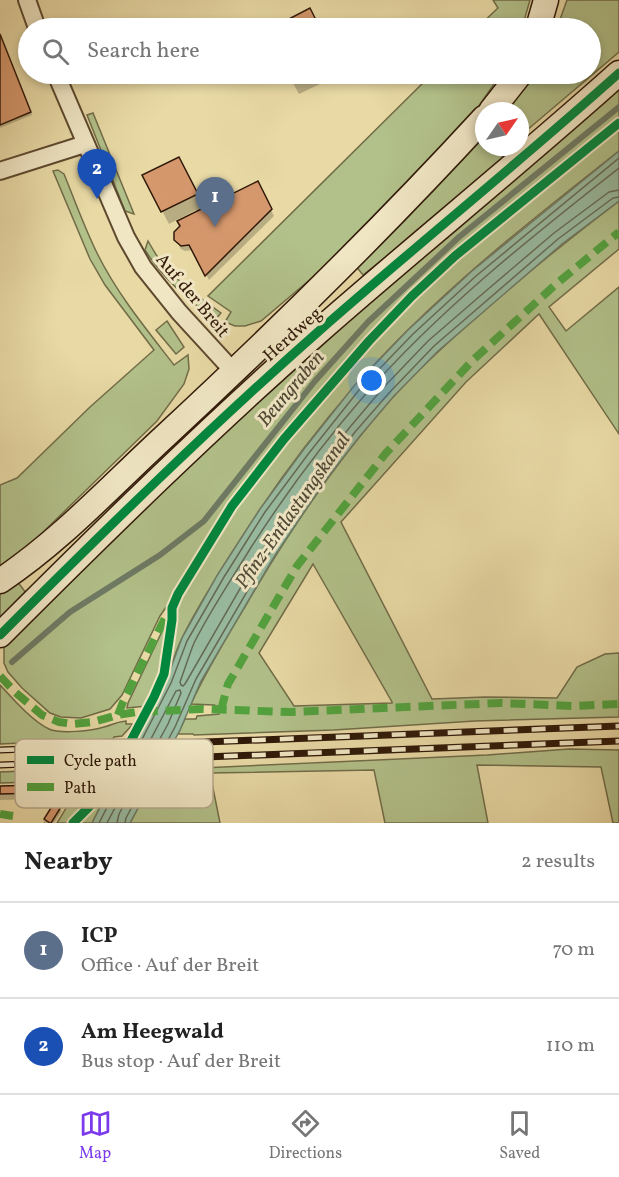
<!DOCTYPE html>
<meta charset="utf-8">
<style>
:root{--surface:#fff;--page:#f2f2f2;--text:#222;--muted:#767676;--line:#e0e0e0;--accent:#7c3aed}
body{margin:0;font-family:Vollkorn,serif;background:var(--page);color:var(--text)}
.compass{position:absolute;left:475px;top:102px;width:54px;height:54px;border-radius:50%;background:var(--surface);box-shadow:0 3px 9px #0003;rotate:56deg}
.you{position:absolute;left:372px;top:381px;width:21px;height:21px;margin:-15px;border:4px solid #fff;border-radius:50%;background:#1a73e8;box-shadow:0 0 0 9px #1a73e833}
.badge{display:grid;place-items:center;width:39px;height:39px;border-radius:50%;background:var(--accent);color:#fff;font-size:20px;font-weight:700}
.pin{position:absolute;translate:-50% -50px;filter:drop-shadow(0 2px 3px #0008)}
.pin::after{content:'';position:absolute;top:32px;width:21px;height:18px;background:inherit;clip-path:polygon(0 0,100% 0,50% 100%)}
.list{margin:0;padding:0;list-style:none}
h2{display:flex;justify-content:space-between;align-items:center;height:78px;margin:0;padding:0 24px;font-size:26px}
h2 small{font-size:20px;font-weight:400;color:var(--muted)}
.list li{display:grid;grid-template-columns:39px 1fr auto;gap:18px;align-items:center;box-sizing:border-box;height:96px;padding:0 24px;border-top:2px solid var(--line)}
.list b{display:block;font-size:22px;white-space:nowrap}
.list p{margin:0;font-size:20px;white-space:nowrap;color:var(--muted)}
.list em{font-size:20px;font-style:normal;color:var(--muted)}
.icon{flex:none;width:33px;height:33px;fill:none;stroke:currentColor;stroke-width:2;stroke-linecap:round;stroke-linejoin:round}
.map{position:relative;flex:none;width:619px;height:823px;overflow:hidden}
.search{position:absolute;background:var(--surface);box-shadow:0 3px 9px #0003;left:18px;right:18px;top:18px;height:66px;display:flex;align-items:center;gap:15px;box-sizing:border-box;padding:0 21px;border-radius:33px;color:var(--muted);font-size:22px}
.sheet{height:270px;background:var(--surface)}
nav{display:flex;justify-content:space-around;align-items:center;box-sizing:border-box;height:84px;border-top:2px solid var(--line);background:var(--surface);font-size:16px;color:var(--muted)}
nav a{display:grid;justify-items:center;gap:3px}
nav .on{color:var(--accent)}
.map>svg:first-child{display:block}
.green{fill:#b2c089;stroke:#716c48;stroke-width:1.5;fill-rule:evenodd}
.water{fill:#98bba1;stroke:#6e7a64;stroke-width:1.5}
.shadow{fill:#0003}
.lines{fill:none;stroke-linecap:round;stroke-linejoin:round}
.shore{stroke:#646a54;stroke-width:1.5}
.stream{stroke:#6e7a64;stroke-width:6}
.building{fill:#d5976c;stroke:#301908;stroke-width:1.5}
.street-casing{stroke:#5e492f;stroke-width:20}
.secondary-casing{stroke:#301908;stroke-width:27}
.street{stroke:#f0e6c4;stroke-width:16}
.secondary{stroke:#f0e6c4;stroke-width:24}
.rail-casing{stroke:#301908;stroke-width:7}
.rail{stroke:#f0e6c4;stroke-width:4.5;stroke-dasharray:14;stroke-linecap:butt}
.quiet{stroke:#52a13e;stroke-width:8;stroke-dasharray:15 8;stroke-linecap:butt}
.cycleway-casing{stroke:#f0e6c4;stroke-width:13}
.cycleway{stroke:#00873e;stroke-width:9}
.labels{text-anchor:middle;stroke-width:6;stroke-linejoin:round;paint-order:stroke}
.street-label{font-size:18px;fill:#301908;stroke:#f0e6c4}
.water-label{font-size:20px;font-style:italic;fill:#4f4a36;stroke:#f0e6c4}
.key{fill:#f0e6c4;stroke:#b6a88c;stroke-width:1.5}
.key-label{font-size:16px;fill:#301908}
</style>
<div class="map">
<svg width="619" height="823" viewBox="0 0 619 823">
<rect width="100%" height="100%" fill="#e8d9a5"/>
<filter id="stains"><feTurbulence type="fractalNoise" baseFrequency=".00333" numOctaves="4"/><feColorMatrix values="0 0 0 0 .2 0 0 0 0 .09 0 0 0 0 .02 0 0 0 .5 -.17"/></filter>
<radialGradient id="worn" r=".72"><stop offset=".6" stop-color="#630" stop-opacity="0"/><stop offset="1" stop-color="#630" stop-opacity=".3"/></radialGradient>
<g class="green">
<polygon points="493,0 530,0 522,28 477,28 498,8"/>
<polygon points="567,0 619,0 619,52 520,136 520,111 505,111 535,74 590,74 590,28 557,28"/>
<polygon points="432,74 501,74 476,110 437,155 319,272 261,321 245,326 235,326 225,322 231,312 208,296"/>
<polygon points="619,89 619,119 490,222 435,270 362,341 327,381 289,426 223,515 173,597 160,616 122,695 110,709 81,718 61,717 50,713 22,688 8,672 4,663 4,645 89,559 295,365"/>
<polygon points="93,113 134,214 125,211 87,115"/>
<path d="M619,127V151C527,223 432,298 354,387C313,434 274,486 240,540C220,571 199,604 182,638C176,650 172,663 168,676L167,675L178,599L240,503L263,469L309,412L364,351L429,285L493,228Z"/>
<polygon points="484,134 484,147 506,147 500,151 504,158 419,231 363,275 355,265 403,221"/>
<path d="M58,170L64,174C75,201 85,229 98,255C118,295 147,330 174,365L188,355L189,369L184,384L157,421L35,540L20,552L0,567V485L17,478L90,407L154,350L105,285L90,259L53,171Z"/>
<path d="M619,201V249L549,307L566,331L619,287V434L539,314L466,382L341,522L432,699L485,697L557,698L577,667L605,654L619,653V717L475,721L334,730L194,735L193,734H178L185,719H196L197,716L219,714V707L214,705L191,704C207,669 227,637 246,605C289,531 336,461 393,397C421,366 453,338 485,310C528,272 573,236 619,201ZM313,564L392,702V703L294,706L259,653Z"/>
<path d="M148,241C152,248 156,255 161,262C178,282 200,298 221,313L216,319C189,302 162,277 145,250Z"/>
<polygon points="167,321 184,347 176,354 156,330"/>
<polygon points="17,581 26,593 0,620 0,594"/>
<polygon points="166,623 168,624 162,674 147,706 127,708 128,703"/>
<path d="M0,685C12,698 33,722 49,729C60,734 92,731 104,727C113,725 115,722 126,721V724H133L122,736L114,737L113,739L0,744Z"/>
<polygon points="569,749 619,750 619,823 613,823 601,767 477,765 488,823 385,823 374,770 210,773 220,823 130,823 158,770 487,755"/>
<polygon points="96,768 96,772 110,772 98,793 69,823 57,823 76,792 73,781 0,783 0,772"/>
<polygon points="103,801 92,823 79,823"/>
</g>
<polygon class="water" points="619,151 619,201 562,244 438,351 393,397 360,436 325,481 274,557 201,681 180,730 130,823 92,823 166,681 182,638 218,574 260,509 304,449 354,386 408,330 472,271"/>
<g class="shadow">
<polygon points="309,10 319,28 273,28"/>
<polygon points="0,37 32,115 0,128"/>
<polygon points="288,74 341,74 299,94"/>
<polygon points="185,171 204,209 261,189 274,216 209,280 194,250 185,251 181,249 175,237 197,213 196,210 169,224 144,176"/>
<polygon points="37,786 41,792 41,799 0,800 0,787"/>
<polygon points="55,805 62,811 54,823 43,823"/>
</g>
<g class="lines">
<g class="shore">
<path d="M619,168C531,237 438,311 364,396C323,443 284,496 250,549C231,580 210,611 194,643C189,655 185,669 180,682L181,685L183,686L185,684L263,549L314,473L350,427L383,388L428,341L487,290L554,233L609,192L619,190"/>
<polyline points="99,823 171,683 187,641 224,577 265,512 309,453 359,390 413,334 476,276 619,158"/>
<polyline points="107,823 176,691 180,690 181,693 168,724 119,814 117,823"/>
<polyline points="125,823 126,818 175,727 196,679 269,554 321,477 355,432 389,393 434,346 558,239 613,198 619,197"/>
</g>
<polyline class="stream" points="12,662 70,612 160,555 204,521 315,381 368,322 459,237 619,107"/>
</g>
<g class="building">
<polygon points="310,8 320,28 269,28 287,20"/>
<polygon points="0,34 31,112 0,125"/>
<polygon points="286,74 310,74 291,83"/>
<polygon points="179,157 198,194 161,212 142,175"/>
<polygon points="258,181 272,209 205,276 189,245 181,246 174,240 174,232 180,226 177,221"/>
<polygon points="38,785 38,793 0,794 0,786"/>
<polygon points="54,803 61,807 51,823 50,823 44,819"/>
</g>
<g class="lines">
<g class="street-casing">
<g id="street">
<polyline points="27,0 37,28"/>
<polyline points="56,74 126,237 143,267 179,312 234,372"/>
<polyline points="0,171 85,144"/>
</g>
</g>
<g class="secondary-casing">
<g id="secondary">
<polyline points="538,28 546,0"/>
<polyline points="491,111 520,74"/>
<path d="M0,581C60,541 110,487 163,438C274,335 382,229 484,118"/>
<path d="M0,635C104,531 209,428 319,331C418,244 521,161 619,73"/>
</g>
</g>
<use href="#street" class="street"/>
<use href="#secondary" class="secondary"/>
<g class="rail-casing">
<g id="rail">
<polyline points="0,750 619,726"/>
<polyline points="0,765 619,741"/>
</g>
</g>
<use href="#rail" class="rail"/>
<g class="quiet">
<polyline points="0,676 15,692 42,715 59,722 73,724 93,722 118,715 136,712 202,709 291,712 500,703 574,706 619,704"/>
<polyline points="221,710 228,684 297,566 386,453 472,361 555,285 619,232"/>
<polyline points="118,715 123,702 169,610"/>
<polyline points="0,814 13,816"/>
</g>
<g class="cycleway-casing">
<g id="cycleway">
<path d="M0,635C104,531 209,428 319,331C418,244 521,161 619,73"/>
<polyline points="73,823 104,792 154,697 164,674 172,620 172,608 178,594 232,506 284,439 369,341 412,296 455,256 619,123"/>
</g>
</g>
<use href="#cycleway" class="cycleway"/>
</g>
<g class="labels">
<g class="street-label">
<text transform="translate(193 295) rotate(50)" y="6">Auf der Breit</text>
<text transform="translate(292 334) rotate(-42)" y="6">Herdweg</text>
</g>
<g class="water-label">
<text transform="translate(290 388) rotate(-50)" y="7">Beungraben</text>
<text transform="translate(292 510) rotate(-55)" y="7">Pfinz-Entlastungskanal</text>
</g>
</g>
<rect x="15" y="739" width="198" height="69" rx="9" class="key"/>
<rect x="27" y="756" width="27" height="8" fill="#00873e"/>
<rect x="27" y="783" width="27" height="8" fill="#52a13e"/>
<g class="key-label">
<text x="64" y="766">Cycle path</text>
<text x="64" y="793">Path</text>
</g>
<rect width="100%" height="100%" filter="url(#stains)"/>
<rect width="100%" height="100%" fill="url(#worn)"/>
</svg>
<svg class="compass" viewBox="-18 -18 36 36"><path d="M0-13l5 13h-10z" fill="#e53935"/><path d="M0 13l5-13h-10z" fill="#767676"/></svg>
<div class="you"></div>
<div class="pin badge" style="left:215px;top:227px;background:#5c6f8a">1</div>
<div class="pin badge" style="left:97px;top:199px;background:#1a4fb4">2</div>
<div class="search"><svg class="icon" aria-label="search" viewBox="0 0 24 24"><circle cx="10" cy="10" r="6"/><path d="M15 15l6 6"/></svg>Search here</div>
</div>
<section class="sheet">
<h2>Nearby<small>2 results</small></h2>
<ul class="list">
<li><span class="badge" style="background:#5c6f8a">1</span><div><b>ICP</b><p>Office · Auf der Breit</p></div><em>70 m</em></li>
<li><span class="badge" style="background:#1a4fb4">2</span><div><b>Am Heegwald</b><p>Bus stop · Auf der Breit</p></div><em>110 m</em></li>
</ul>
</section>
<nav>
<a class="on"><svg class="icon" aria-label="map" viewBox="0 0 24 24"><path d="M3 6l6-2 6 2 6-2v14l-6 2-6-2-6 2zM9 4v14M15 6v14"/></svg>Map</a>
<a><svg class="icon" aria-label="directions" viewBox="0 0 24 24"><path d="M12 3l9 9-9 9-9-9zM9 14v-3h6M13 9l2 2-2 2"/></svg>Directions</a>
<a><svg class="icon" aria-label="saved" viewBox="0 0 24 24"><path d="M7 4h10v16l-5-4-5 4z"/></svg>Saved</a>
</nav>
